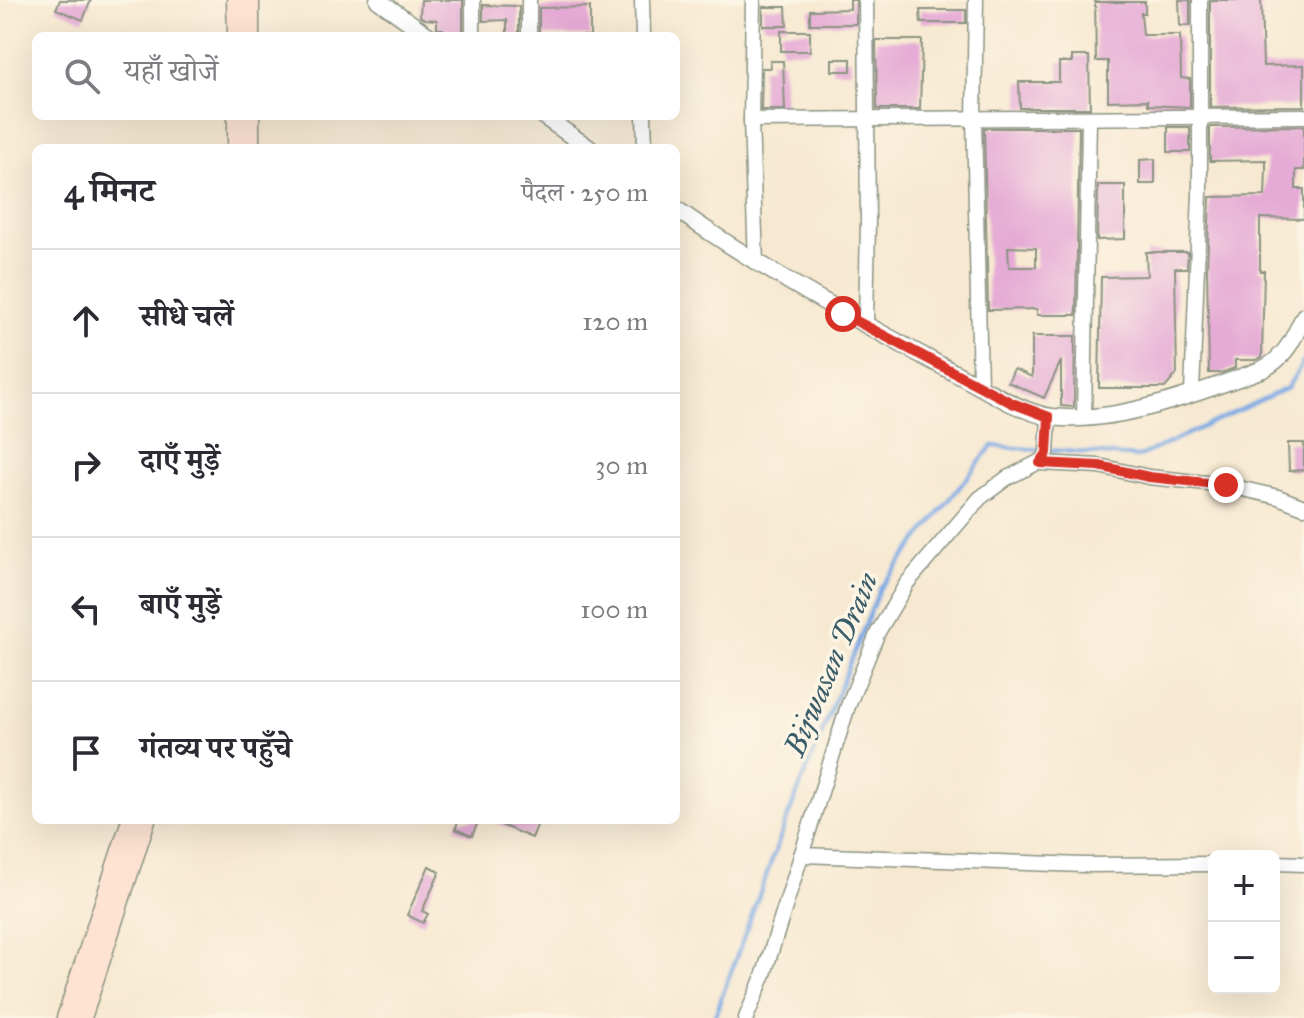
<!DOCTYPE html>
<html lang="hi">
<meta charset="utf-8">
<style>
:root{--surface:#fff;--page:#f7f7f7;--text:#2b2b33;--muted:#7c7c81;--line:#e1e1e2}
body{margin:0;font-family:"IM FELL Great Primer","Noto Serif Devanagari",serif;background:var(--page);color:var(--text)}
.controls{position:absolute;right:24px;bottom:24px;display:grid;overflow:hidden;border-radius:12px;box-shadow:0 8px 32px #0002}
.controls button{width:72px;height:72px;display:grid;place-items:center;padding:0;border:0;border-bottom:2px solid var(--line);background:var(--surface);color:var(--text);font:40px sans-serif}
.stop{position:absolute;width:24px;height:24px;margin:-18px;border:6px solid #d93025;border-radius:50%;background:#fff}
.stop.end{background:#d93025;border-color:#fff;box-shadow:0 2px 8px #0008}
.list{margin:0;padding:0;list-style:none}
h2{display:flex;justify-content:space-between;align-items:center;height:104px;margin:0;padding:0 32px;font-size:34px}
h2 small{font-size:26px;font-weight:400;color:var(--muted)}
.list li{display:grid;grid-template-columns:52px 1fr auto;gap:24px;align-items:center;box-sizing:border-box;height:144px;padding:0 32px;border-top:2px solid var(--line)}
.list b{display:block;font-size:30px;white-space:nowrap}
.list em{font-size:26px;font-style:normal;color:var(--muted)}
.icon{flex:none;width:44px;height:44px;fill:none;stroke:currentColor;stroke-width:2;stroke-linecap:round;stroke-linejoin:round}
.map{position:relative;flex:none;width:1304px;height:1018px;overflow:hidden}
.search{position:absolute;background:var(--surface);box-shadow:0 8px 32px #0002;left:32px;top:32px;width:648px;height:88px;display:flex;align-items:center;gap:20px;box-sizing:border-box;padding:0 28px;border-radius:12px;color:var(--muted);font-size:30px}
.panel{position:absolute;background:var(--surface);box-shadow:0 8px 32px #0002;left:32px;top:144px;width:648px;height:680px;border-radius:12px}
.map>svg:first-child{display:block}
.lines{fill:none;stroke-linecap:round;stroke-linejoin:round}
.stream{stroke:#79a9e4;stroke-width:4}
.building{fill:#e5aad5;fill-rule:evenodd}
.minor-casing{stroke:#8b9382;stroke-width:17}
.tertiary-casing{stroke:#8b9382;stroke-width:19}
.secondary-casing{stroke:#8b9382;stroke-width:21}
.minor{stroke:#fff;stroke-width:14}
.tertiary{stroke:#fff;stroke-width:16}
.secondary{stroke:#fee3d2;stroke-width:18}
.route{stroke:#d93025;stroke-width:10}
.labels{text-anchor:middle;stroke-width:7;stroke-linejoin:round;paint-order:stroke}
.water-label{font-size:30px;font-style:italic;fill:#3a5d69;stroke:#fcf5e5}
</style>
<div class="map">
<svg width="1304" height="1018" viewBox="0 0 1304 1018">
<rect width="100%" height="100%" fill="#fcf5e5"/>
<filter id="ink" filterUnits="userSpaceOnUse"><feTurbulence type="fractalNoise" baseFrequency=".0125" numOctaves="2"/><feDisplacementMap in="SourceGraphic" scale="16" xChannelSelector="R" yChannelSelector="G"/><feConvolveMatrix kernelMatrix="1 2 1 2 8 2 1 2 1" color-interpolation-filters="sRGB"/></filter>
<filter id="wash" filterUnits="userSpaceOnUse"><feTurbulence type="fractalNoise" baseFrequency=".006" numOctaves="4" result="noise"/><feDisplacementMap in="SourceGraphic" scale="32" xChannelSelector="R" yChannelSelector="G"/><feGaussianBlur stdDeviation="1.8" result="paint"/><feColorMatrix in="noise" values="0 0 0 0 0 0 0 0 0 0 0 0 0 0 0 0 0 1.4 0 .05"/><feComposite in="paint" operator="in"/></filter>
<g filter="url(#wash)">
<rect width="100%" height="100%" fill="#f7e9d1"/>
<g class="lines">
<g class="stream">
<polyline points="1052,450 1138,457 1287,388 1304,361"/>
<polyline points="714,1018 787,819 880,588 992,446 1044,450"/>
</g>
</g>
<g id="blocks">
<g class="building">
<polygon points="60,0 91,0 83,20 56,9"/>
<polygon points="421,0 463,0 463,36 443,36 443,29 437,29 437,20 425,19 420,16"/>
<polygon points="850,0 856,0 856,24 810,24 810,10 850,9"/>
<polygon points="1179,0 1190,0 1190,25 1180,26"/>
<polygon points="1210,0 1261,0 1263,66 1304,65 1304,106 1210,107"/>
<polygon points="1095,2 1145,2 1145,13 1141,13 1143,35 1180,35 1181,78 1190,79 1190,107 1148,105 1148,100 1108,101 1108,61 1096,61"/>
<polygon points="483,5 519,6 519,36 507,36 507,20 483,21"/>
<polygon points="590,7 590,36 539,36 539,8"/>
<polygon points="763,7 786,7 787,26 763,26"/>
<polygon points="920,10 966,10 966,23 921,23"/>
<rect x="781" y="31" width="29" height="20"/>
<polygon points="876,40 922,40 920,109 877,109"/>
<polygon points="1072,56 1089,56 1090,108 1020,108 1019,82 1059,82 1059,62 1072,62"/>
<rect x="832" y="59" width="19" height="12"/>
<polygon points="770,61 783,61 785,110 761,110 762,68 771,68"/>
<polygon points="1304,126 1304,170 1296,170 1296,189 1304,189 1304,219 1260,218 1260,271 1264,271 1262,357 1256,360 1235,360 1235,368 1221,373 1209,373 1207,268 1210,197 1265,196 1266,170 1266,160 1210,161 1210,127"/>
<rect x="1168" y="127" width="22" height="25"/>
<path d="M984,128H1079L1076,315H1037V309L988,310ZM1008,247L1036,248V267H1009Z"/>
<polygon points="1155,159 1155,184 1140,184 1140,160"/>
<polygon points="1098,185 1125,185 1125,239 1097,240"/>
<polygon points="1146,252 1188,252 1187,268 1175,268 1177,374 1165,388 1099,388 1101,277 1147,276"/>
<polygon points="1032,336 1075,336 1074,407 1061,406 1061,361 1044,398 1008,382 1014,369 1032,377"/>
<polygon points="1288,443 1304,443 1304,470 1289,471"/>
<polygon points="459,820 479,820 472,836 455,829"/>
<polygon points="489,820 530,820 538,823 532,838"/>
<polygon points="429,866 440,872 422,911 428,914 423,923 407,915"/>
</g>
</g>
</g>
<g filter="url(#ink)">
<use href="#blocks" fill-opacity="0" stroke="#8b9382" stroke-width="2"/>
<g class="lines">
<g class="minor-casing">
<g id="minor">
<polyline points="473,0 473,36"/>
<polyline points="529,0 529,36"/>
<polyline points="642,0 643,36"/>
<polyline points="753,0 751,120 756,263"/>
<polyline points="976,0 974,118 980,386"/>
<polyline points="644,116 645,148"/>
<polyline points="751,120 1304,116"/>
<polyline points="866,325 868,222 866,0"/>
<polyline points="1192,393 1200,193 1200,0"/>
<polyline points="1084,418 1089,118"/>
<polyline points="1040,463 1099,466 1149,477 1226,485 1278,497 1304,507"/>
<polyline points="801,855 1083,865 1214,864"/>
<polyline points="1274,863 1304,864"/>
<polyline points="746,1018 764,974 848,706 878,632 907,583 980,498 1007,478 1043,460 1047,453 1049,417"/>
</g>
</g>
<g class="tertiary-casing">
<g id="tertiary">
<polyline points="378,0 429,36"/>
<polyline points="543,116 589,148"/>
<path d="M676,209C764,271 858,321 953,372C981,386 1021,413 1052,417C1115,425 1204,391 1263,369C1285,358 1294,338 1304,316"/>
</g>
</g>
<g class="secondary-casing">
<g id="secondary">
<polyline points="236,0 237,36"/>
<polyline points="250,36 250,0"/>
<polyline points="237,148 237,116"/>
<polyline points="250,148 250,116"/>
<polyline points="66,1018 131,820"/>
<polyline points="82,1018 146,820"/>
</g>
</g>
<use href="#minor" class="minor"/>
<use href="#tertiary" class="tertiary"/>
<use href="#secondary" class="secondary"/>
</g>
</g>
<g class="lines" filter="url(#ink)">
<polyline class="route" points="843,314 1012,403 1049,417 1047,453 1040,463 1099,466 1149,477 1226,485"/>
</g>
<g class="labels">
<g class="water-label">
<text transform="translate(831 664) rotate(-67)" y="10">Bijwasan Drain</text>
</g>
</g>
</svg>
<div class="controls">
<button>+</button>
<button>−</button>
</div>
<div class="stop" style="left:843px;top:314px"></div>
<div class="stop end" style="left:1226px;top:485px"></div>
<div class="search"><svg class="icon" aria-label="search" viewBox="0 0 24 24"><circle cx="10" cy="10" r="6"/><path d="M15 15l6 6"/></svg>यहाँ खोजें</div>
<section class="panel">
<h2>4 मिनट<small>पैदल · 250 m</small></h2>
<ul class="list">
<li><svg class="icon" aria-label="ahead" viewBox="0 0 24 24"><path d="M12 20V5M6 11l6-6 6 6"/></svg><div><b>सीधे चलें</b></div><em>120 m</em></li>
<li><svg class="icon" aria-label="right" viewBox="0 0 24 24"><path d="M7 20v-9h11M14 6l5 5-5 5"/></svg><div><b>दाएँ मुड़ें</b></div><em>30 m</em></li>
<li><svg class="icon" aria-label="left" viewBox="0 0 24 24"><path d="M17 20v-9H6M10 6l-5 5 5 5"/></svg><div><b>बाएँ मुड़ें</b></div><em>100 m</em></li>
<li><svg class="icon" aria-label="arrive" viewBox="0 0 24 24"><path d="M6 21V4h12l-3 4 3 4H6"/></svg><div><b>गंतव्य पर पहुँचे</b></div></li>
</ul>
</section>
</div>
